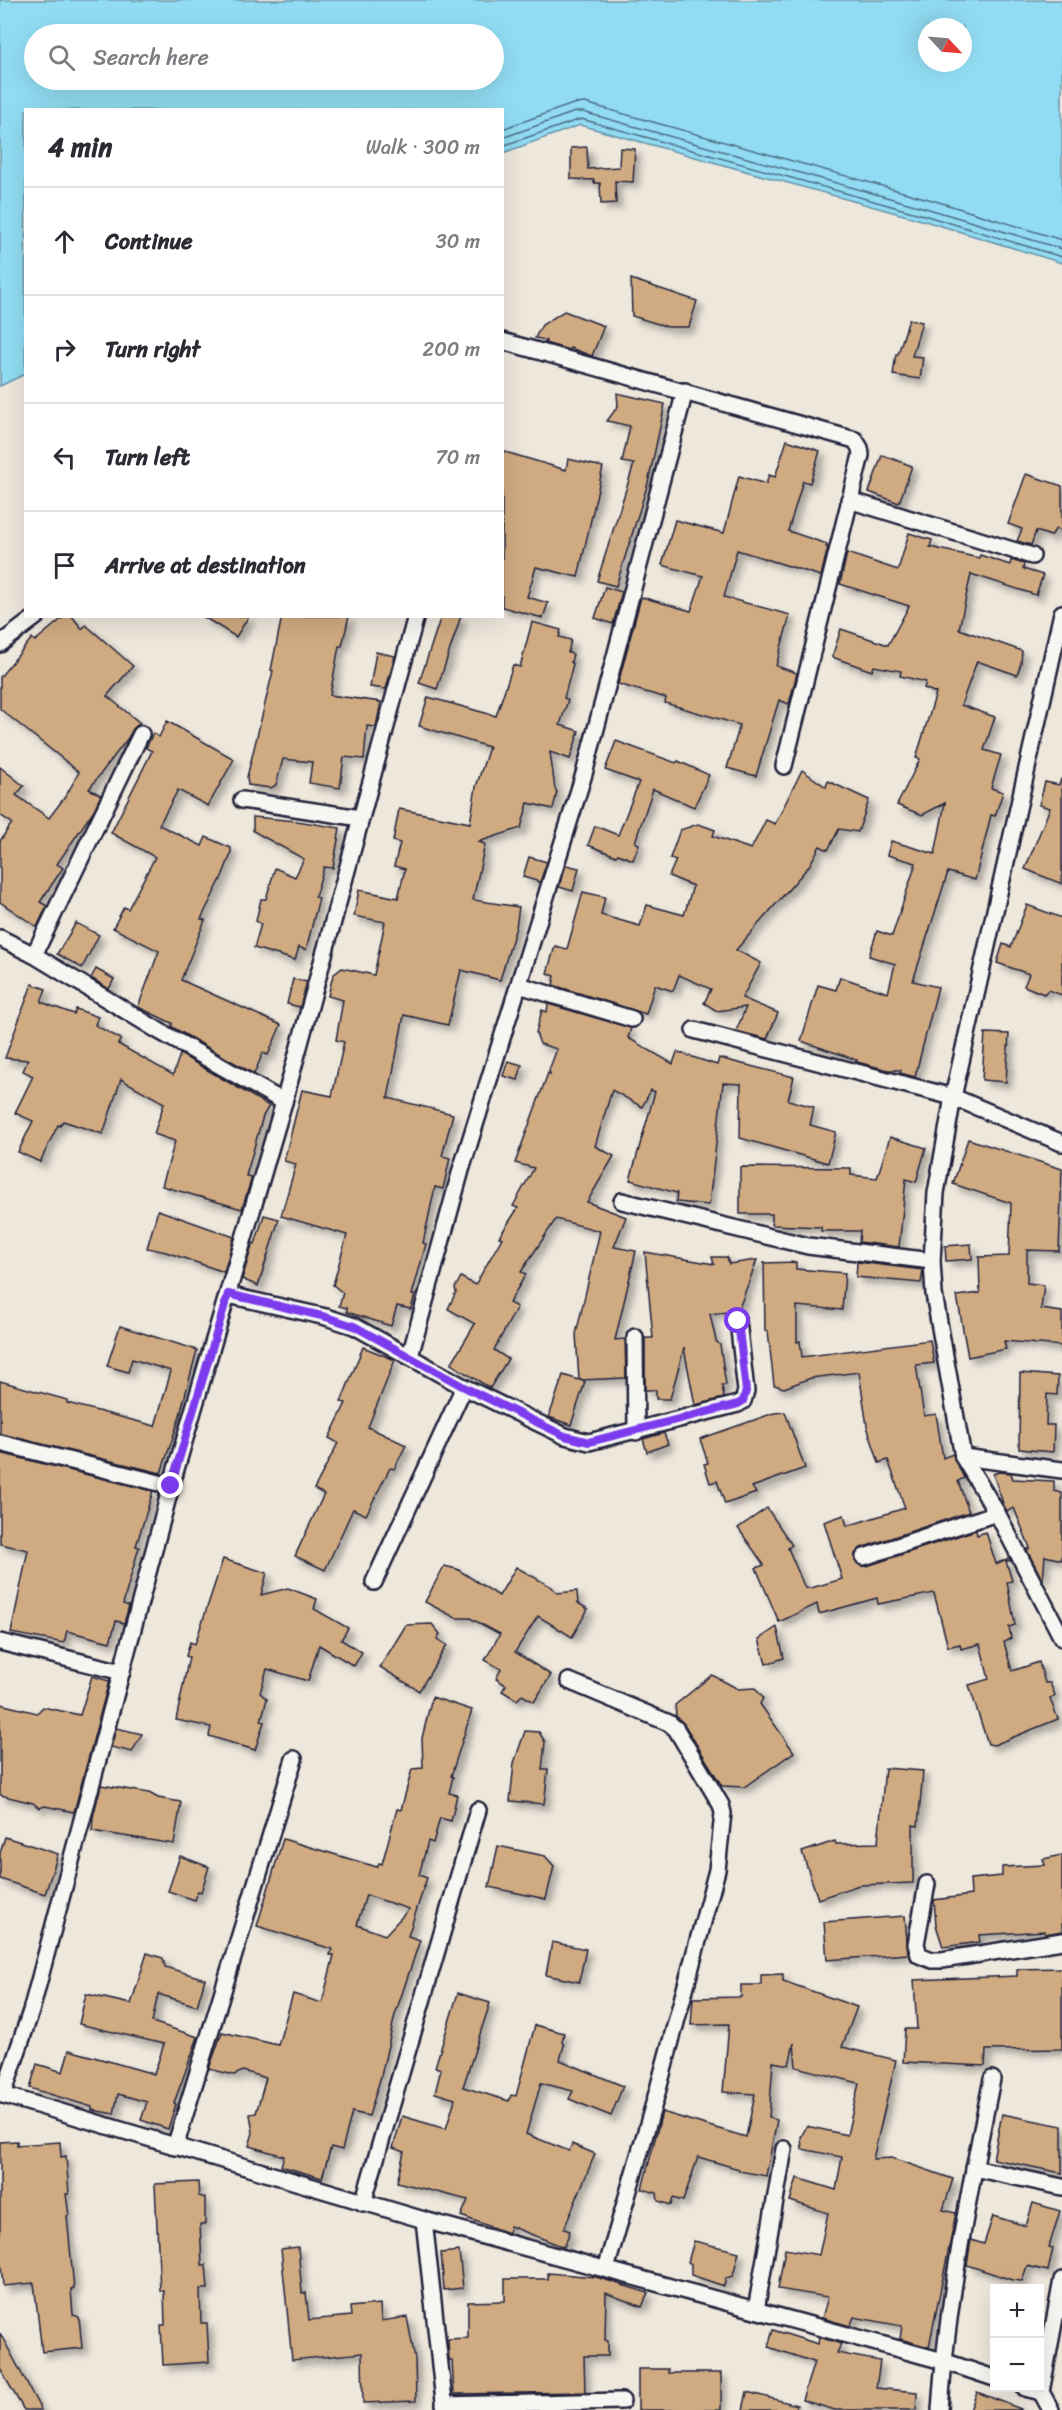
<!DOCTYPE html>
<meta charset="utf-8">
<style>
:root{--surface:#fff;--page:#f2f2f3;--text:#2b2b33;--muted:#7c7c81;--line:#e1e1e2}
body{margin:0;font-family:Sriracha,sans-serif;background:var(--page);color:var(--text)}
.controls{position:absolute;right:18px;bottom:18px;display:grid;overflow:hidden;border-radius:0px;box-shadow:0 6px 24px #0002}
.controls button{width:54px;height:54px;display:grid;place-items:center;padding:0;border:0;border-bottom:2px solid var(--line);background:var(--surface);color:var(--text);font:30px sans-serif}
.compass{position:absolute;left:918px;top:18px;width:54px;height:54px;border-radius:50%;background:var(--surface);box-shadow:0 6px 24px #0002;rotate:116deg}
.stop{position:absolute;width:18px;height:18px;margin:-14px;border:4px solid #7c3aed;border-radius:50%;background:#fff}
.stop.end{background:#7c3aed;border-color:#fff;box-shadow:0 2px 6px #0008}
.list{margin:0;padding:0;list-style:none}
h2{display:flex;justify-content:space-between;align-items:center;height:78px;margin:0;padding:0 24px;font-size:26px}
h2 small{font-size:20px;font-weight:400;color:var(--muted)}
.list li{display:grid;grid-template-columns:39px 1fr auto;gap:18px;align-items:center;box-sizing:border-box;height:108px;padding:0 24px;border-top:2px solid var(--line)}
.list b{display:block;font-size:22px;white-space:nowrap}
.list em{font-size:20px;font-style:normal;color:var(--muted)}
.icon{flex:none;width:33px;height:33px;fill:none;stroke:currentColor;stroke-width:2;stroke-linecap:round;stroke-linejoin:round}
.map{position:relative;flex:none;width:1062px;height:2410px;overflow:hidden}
.search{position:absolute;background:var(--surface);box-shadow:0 6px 24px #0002;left:24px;top:24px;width:480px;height:66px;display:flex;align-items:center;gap:15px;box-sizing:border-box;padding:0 21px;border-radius:33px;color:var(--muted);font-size:22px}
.panel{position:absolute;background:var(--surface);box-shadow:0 6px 24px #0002;left:24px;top:108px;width:480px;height:510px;border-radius:0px}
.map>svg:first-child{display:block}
.water{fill:#91dcf2;stroke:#6592a9;stroke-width:1.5;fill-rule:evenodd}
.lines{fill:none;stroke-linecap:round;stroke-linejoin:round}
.shore{stroke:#4e6c84;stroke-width:1.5}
.building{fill:#d0ab82;stroke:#22223b;stroke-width:1.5;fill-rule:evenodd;filter:url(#shadow)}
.minor-casing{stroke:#22223b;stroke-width:20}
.minor{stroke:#f6f6f2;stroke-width:15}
.route{stroke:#7c3aed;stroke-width:8}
</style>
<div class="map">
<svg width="1062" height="2410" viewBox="0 0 1062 2410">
<defs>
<filter id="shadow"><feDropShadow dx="5.5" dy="5.5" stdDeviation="3" flood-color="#0004"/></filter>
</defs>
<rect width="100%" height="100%" fill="#eee7dc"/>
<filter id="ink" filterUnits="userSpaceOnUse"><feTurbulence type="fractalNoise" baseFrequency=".0167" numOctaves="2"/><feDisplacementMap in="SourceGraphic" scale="12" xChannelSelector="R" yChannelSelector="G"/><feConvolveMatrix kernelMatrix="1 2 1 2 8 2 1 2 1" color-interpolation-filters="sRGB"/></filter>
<g filter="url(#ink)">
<path class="water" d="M0,0H1062V263L925,221L580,125L503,153L502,110H26L25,374L0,386ZM927,27H963V63H927ZM34,34H494V80H34Z"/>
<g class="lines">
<g class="shore">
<polyline points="502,129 573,104 585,103 932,200 1062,240"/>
<polyline points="502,138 575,112 583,112 929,209 1062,249"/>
<polyline points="502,146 581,119 927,216 1062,257"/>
</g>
</g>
<g class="building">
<polygon points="587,147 588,169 619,167 620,148 635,149 633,182 615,181 616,203 601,204 600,183 594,183 594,180 571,179 571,148"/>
<polygon points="631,279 697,301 689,327 668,327 632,316"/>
<polygon points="564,311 604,326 592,356 570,348 569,350 545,343 546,340 535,338 542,325"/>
<polygon points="909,319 922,322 912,356 923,357 920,379 893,375 896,354 898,354"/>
<polygon points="617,393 665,404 648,483 616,586 597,581 634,464 622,462 630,426 607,421 618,406"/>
<polygon points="787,440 820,451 810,483 803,481 788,531 827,544 826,547 828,547 821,576 737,550 724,597 790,615 776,666 797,673 789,704 779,700 756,776 727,768 740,725 665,703 666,698 618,684 641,597 691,611 703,576 662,565 675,520 724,533 739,476 766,484 769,475 775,477"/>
<polygon points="502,451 566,470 568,459 603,467 578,577 536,567 527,597 548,603 543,618 502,607"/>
<polygon points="882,455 912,466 899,503 869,492"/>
<polygon points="1026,474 1062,486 1062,532 1056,528 1051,536 1036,531 1031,545 1017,541 1022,529 1008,524"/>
<polygon points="909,533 932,540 930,547 979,558 980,555 1010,565 1011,560 1024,564 1023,569 1043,575 1036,595 971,574 959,629 1022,651 1021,663 1017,675 977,661 961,705 995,717 984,750 1001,755 991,788 1003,792 995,816 991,815 975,880 948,872 913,981 938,987 915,1077 900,1073 901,1070 888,1070 857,1062 857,1060 801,1041 818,985 836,990 840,977 888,993 895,964 869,956 877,931 892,936 916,863 887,855 891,841 935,854 945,803 922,815 897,805 920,759 916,758 936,693 924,688 926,682 900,676 901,671 874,666 872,671 832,657 841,629 888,645 909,606 840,584 847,553 898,570"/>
<polygon points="605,587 622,592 613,624 595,618"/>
<polygon points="65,616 72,616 82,629 86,625 133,666 107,696 140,723 133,729 128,738 89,789 101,795 94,810 57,864 63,868 40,902 47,906 37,927 0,902 0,841 12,823 0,815 0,767 24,786 16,795 49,818 67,794 79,772 0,709 0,677 32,638 35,641"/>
<polygon points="202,616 249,616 236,637"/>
<polygon points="282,616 349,616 342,646 339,646 330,695 381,702 376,727 367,726 364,759 344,757 340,788 309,783 312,762 283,759 276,785 271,788 248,785 247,777 273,671 271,670"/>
<polygon points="441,616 461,616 437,689 419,683"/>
<polygon points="532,622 561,630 559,637 571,640 568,653 573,654 571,662 573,664 564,698 568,700 560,725 579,731 570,759 550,752 555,789 557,792 553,809 528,803 521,828 478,842 485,844 473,900 519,907 516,927 500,980 461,970 448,1025 404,1015 388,1098 453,1114 442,1156 450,1158 443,1189 435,1187 423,1243 426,1244 412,1295 415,1295 411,1309 397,1306 391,1326 347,1312 347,1308 339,1306 343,1293 333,1285 347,1235 281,1216 296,1164 284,1161 302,1090 332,1096 344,1042 336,1040 343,1000 328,996 333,975 342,968 374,975 385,922 354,916 359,890 398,898 405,869 394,866 400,843 393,841 399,809 470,823 476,787 489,747 419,726 428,697 496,716 513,665 520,667"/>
<polygon points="376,652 395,656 386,689 370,687"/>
<polygon points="167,721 234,759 208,806 178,790 159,825 202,846 206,837 231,848 231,854 221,879 201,919 205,920 181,980 281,1025 268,1055 263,1053 254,1074 172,1027 172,1023 138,1007 159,951 113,928 124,907 128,909 155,857 111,833 152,751 146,748 153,733 159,737"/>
<polygon points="616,741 676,763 678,761 709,775 694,807 653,789 635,842 639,844 633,860 618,854 616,856 588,845 595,826 618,835 639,782 605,770"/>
<polygon points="802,770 826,787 828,781 869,800 858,832 839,829 828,850 820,846 809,866 736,950 761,963 742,998 778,1013 767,1039 736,1031 746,1007 717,1011 704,1003 711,989 679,975 673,991 655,985 646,1014 553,985 555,976 547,973 555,946 567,949 583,892 605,897 601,915 640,926 647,905 684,915 693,886 669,876 676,860 670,858 680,830 698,824 704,826 715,830 713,836 751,849 766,820 775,824"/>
<polygon points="1061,779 1062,779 1062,884 1025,869 1050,808 1039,805 1045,782 1059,785"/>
<polygon points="253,817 297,821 340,828 333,868 324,867 315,897 319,898 306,950 299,947 295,960 254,948 261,924 256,921 261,899 266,899 275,868 295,877 304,859 253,831"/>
<polygon points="529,857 547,862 540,882 523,877"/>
<polygon points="566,865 579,868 573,891 559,887"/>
<polygon points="1027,905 1062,918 1062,995 1048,990 1044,994 1024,986 1029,974 997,963 1003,944 1011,947"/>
<polygon points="76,923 99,935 82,968 57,954"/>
<polygon points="96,969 114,979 109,989 91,978"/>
<polygon points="293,979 307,982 300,1007 287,1004"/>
<polygon points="32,984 46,989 41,1002 74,1014 76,1009 98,1017 95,1025 121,1039 118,1044 173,1075 180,1054 269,1106 263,1116 246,1176 252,1177 242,1209 162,1186 175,1141 154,1134 164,1103 121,1079 103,1134 63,1121 60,1126 58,1125 40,1162 18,1152 33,1121 15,1113 33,1076 23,1071 28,1060 5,1058"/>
<polygon points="548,1004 631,1028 628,1038 673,1064 677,1052 717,1065 719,1058 794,1077 788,1100 814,1107 810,1125 836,1132 828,1163 740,1138 741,1084 723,1083 709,1205 676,1202 677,1193 630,1180 655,1092 651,1090 642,1107 612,1090 595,1146 614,1156 587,1202 626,1217 614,1247 636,1251 615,1340 625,1339 626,1378 580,1380 585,1382 571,1425 549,1417 563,1375 579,1380 576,1334 600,1231 556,1219 521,1272 526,1274 509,1303 517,1307 494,1350 508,1359 490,1388 451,1364 475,1324 448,1309 456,1292 455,1288 461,1277 475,1285 502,1238 499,1237 518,1208 513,1206 534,1168 515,1163 548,1073 550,1074 549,1070 557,1049 540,1044 536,1033 542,1010 547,1012"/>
<polygon points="985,1033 1009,1034 1006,1082 982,1080"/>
<polygon points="508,1061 522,1065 518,1080 503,1076"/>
<polygon points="890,1137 926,1148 916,1182 906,1179 899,1247 859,1242 860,1231 821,1231 821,1227 772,1225 772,1214 740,1214 740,1167 851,1168 851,1175 877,1178"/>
<polygon points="968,1139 1062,1169 1059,1251 1027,1250 1027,1283 1044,1285 1041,1309 1062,1312 1062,1346 1004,1341 1006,1349 968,1357 957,1296 980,1293 979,1257 1009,1256 1011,1203 953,1184"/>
<polygon points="158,1210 234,1237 224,1272 166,1252 147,1248"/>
<polygon points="264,1215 279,1219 258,1286 242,1279 253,1243 255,1244"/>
<polygon points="971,1244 972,1259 946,1261 945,1246"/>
<polygon points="645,1252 714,1264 712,1257 727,1257 729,1264 757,1260 738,1311 710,1314 716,1341 720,1345 726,1385 722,1385 724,1398 695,1405 684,1348 670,1399 656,1399 656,1390 645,1390 645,1338 653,1338"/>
<polygon points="796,1262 796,1269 845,1273 842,1310 797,1306 797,1342 800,1341 802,1357 930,1340 934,1363 916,1365 924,1416 936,1414 943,1458 953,1454 964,1478 958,1481 969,1512 861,1548 855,1554 855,1561 861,1566 867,1566 976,1530 977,1535 986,1532 996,1564 1009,1558 1011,1561 1006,1561 1012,1581 1007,1582 1015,1625 1009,1627 1011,1638 1004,1642 1012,1671 1039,1662 1045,1683 1050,1683 1055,1695 1050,1699 1058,1719 994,1745 988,1744 969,1685 989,1679 980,1644 961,1649 960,1644 948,1647 934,1593 878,1604 877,1598 819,1614 817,1604 779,1622 756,1568 764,1565 738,1528 767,1508 792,1545 788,1548 805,1588 811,1588 842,1579 824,1522 844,1515 847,1526 905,1508 888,1460 879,1463 867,1426 859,1372 811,1378 784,1388 774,1385 768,1331 765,1331 764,1263"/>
<polygon points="857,1262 923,1270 921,1283 856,1277"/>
<polygon points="120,1326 197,1350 179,1419 161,1473 0,1434 0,1381 67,1400 67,1403 155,1426 171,1371 132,1359 128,1372 107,1366"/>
<polygon points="363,1347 395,1360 368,1427 406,1445 394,1469 390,1468 366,1515 353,1509 325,1570 295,1556 324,1494 314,1489 338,1443 329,1438 346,1403 341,1402"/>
<polygon points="1020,1373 1058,1376 1057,1395 1047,1394 1046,1425 1054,1425 1053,1452 1019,1449"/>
<polygon points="785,1412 805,1468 752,1487 756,1493 725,1504 717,1481 710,1483 704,1464 708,1463 700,1439 774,1413"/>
<polygon points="664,1433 668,1444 647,1452 643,1439"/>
<polygon points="0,1453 153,1491 136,1546 139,1547 123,1604 129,1606 124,1623 116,1621 110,1642 67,1631 64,1643 11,1633 28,1550 0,1544"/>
<polygon points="999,1472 1011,1473 1013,1479 1054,1481 1054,1491 1062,1493 1062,1560 1045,1556 1043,1581 1027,1550 1030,1548 1014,1508 1007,1511 1004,1506 993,1474"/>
<polygon points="223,1559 267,1573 261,1595 288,1588 317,1599 314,1609 348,1628 341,1640 362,1652 354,1666 319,1645 308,1681 267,1669 260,1693 267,1699 261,1721 264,1722 255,1750 209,1736 211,1727 176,1720 189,1657 186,1656 190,1642 195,1644"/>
<polygon points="444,1566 457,1569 499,1596 516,1567 552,1587 557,1593 577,1591 578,1603 588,1609 572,1637 538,1616 515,1652 551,1675 534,1702 522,1695 517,1700 502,1691 506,1685 496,1679 501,1669 485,1660 500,1634 470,1618 456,1618 425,1602"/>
<polygon points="432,1624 440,1634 437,1639 447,1645 419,1691 380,1667 406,1625"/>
<polygon points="777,1627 784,1658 766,1664 759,1639"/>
<polygon points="712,1675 738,1689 755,1688 763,1698 760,1704 794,1752 744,1787 722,1786 684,1724 676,1716 675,1705"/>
<polygon points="92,1676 109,1681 74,1812 45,1806 39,1808 33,1803 0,1795 0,1704 37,1713 43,1707 80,1715"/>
<path d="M432,1697L472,1710L451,1776L453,1777L449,1793L457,1795L451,1821L440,1818L433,1843L428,1841L419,1875L427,1878L408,1936L420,1940L395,2015L381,2076L369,2116L352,2112L342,2150L331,2147L322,2178L281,2166L284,2156L249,2146L253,2133L250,2114L256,2113L266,2078L243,2071L234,2075L209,2069L222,2032L278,2045L293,1994L322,2003L334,1955H330L332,1949L257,1926L283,1839L377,1867L379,1863L382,1864L397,1809L401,1810L412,1769L423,1768L422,1738ZM366,1895L409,1909L385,1935L357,1925Z"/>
<polygon points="116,1728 142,1734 132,1752 111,1747"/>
<polygon points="525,1731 539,1732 545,1742 542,1770 548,1770 544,1804 510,1801 514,1763"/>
<polygon points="885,1768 923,1771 918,1826 913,1825 913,1883 859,1885 818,1899 802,1852 835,1841 836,1844 878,1843"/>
<polygon points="101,1785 149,1793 158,1798 181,1802 174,1844 92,1831 93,1817"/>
<polygon points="5,1837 58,1854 45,1894 0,1879 0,1853"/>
<polygon points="498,1846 545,1856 554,1866 546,1899 489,1887"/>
<polygon points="1062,1855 1062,1931 1045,1934 1045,1931 979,1935 980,1942 943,1947 936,1925 934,1900 971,1895 970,1879 1002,1876 1002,1867 1045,1865 1043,1859"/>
<polygon points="180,1856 209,1867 201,1892 198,1891 195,1900 168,1891"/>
<polygon points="905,1916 908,1954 827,1960 824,1922"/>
<polygon points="552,1942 586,1949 579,1982 546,1975"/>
<polygon points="147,1953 163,1958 165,1967 205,1979 197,2006 158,1994 152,2022 198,2037 174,2103 176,2104 168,2129 141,2120 147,2102 118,2094 114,2114 92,2110 92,2107 30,2088 37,2064 63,2072 69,2050 154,2074 164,2044 79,2024 86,1994 131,2004"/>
<polygon points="1062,1968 1062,2049 986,2050 985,2066 903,2062 905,2029 917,2029 914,1980 1017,1976 1017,1969"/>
<polygon points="783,1974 783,1981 857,2007 842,2047 896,2060 873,2159 892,2158 953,2179 943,2210 956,2213 929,2347 900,2339 902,2326 854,2317 850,2326 822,2318 828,2297 778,2289 785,2249 819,2255 828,2213 790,2201 797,2178 836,2190 842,2157 802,2149 801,2137 807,2126 847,2135 859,2083 796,2067 794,2043 789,2065 773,2062 769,2118 777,2120 766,2176 739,2171 739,2169 698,2157 683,2201 673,2198 671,2205 658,2201 657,2193 642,2189 662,2112 746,2137 755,2094 723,2092 729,2024 691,2025 693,1998 741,1997 741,1985 761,1985 761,1975"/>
<polygon points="458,1993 490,2003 463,2087 509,2101 511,2095 516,2096 535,2025 564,2033 562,2042 564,2045 560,2060 623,2086 611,2116 569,2099 573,2091 541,2083 526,2134 569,2151 572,2144 595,2154 564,2229 570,2231 564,2247 510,2226 508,2233 461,2216 468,2200 397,2182 404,2152 393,2148 402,2116 446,2129 455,2099 435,2093 441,2069 435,2067"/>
<polygon points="1002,2114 1062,2126 1062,2173 993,2159"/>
<polygon points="17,2141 17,2145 60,2142 61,2157 66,2156 69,2194 66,2194 69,2216 67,2216 74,2289 71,2289 73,2315 79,2317 82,2348 42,2352 34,2283 3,2286 0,2256 0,2142"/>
<polygon points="198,2182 199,2196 205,2198 205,2224 200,2224 202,2265 206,2265 208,2289 200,2289 201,2323 207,2323 209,2362 163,2365 161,2325 165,2325 164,2291 160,2291 155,2184"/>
<polygon points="1033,2203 1060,2211 1049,2247 1053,2248 1048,2271 1027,2266 1022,2281 1012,2280 967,2265 971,2240 984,2244 993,2216 1026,2226"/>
<polygon points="694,2241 739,2252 733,2276 726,2278 724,2286 691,2275 691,2264 688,2262"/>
<polygon points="298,2247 302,2293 306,2293 309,2320 351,2316 350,2307 380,2304 381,2321 407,2317 415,2359 416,2401 363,2403 362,2353 292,2360 281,2249"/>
<polygon points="459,2251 463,2288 444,2290 441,2253"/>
<polygon points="548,2273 596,2277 648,2293 642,2307 606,2293 605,2340 608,2341 608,2356 584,2356 585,2392 454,2394 452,2361 449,2361 448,2339 468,2338 468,2302 505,2301 505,2279 548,2279"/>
<polygon points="773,2330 818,2344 819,2337 841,2344 837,2353 880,2361 876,2388 917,2392 916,2410 835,2410 802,2400 814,2362 768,2347"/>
<polygon points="0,2333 41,2410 24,2410 0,2369"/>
<polygon points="638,2369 668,2369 668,2373 721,2373 721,2410 638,2410"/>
<polygon points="747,2392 797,2405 796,2410 743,2410"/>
<polygon points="977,2392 1021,2409 1021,2410 970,2410"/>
</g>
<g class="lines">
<g class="minor-casing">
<g id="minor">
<polyline points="502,341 855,440 860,448 861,455 784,766"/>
<polyline points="849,500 1032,556"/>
<polyline points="1062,613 953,1097 936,1193 932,1261 934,1294 963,1457 997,1513 1062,1638"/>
<polyline points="0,644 37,616"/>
<polyline points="242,800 360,818"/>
<polyline points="0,938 34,955 159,1031 284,1102"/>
<polyline points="34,955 141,734"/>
<polyline points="519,985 632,1019"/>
<polyline points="694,1030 953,1097 1062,1143"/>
<polyline points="622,1201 808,1246 932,1261"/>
<polyline points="228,1295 326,1317 354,1326 464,1387 565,1436 589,1442 738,1404 743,1401 746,1391 738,1321"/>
<polyline points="635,1337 636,1432"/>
<polyline points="410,1356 461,1170 584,774 685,391"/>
<polyline points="0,1443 171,1486"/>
<polyline points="963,1457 1062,1470"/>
<polyline points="864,1557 997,1513"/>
<polyline points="374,1582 464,1387"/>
<polyline points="0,1642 122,1672"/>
<polyline points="569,1681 669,1723 676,1729 721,1805 723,1813 717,1870 657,2093 606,2269"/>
<polyline points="927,1884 916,1944 919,1955 932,1960 942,1960 1062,1941"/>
<polyline points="0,2094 424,2220 943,2361 994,2378"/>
<polyline points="3,2095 31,2011 171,1486 284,1102 416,616"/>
<polyline points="175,2147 294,1759"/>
<polyline points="974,2168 1062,2187"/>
<polyline points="363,2203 478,1810"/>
<polyline points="424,2220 445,2410"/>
<polyline points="756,2310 784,2149"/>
<polyline points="1025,2388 1041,2392"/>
<polyline points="444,2405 622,2401"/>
<path d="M940,2410C947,2299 970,2188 992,2079"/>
<polyline points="1051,2410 1041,2392 1062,2280"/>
</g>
</g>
<use href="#minor" class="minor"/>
</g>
</g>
<g class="lines" filter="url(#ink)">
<polyline class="route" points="171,1486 228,1294 326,1317 354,1326 464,1387 565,1436 589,1442 738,1404 743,1401 746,1391 738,1321"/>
</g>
</svg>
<div class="controls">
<button>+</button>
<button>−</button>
</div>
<svg class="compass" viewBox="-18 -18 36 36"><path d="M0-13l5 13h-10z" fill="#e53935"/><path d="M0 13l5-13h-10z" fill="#7c7c81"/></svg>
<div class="stop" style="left:738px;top:1321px"></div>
<div class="stop end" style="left:171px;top:1486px"></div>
<div class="search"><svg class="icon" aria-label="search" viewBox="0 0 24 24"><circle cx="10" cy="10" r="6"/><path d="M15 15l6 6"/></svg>Search here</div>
<section class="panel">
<h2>4 min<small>Walk · 300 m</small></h2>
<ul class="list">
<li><svg class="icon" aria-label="ahead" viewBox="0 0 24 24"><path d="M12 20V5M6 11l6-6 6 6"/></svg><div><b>Continue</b></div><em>30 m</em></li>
<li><svg class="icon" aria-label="right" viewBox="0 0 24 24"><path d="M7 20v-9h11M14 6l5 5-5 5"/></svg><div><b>Turn right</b></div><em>200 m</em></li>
<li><svg class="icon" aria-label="left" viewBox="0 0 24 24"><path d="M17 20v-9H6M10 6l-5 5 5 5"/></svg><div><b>Turn left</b></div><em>70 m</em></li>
<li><svg class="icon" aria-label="arrive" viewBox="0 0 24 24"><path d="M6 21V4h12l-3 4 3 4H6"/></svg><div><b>Arrive at destination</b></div></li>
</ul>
</section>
</div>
